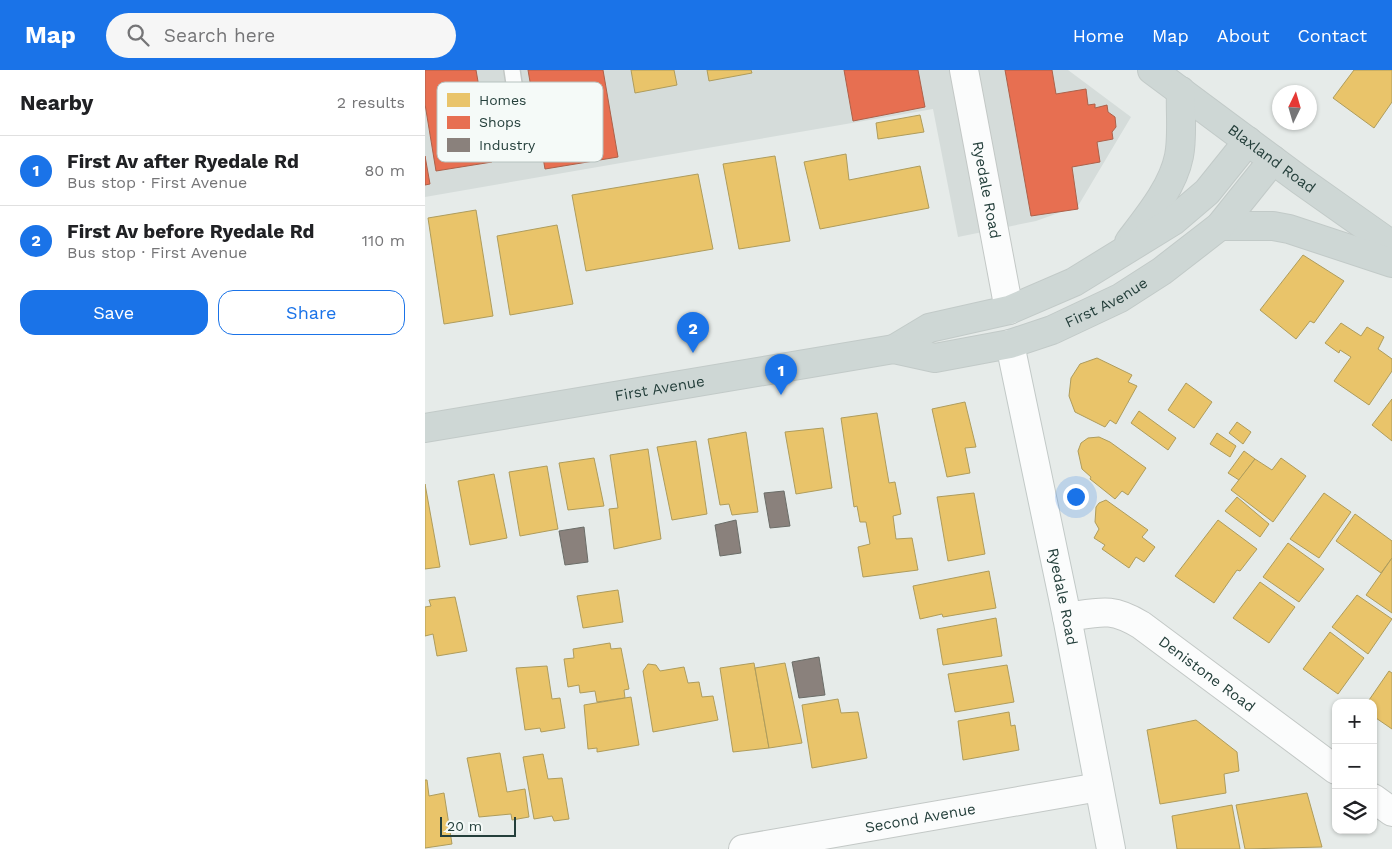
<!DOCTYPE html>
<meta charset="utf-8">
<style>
:root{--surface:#fff;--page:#f6f6f6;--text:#202124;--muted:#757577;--line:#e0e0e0;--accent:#1a73e8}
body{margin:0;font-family:"Work Sans",sans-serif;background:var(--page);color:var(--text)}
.controls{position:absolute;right:15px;bottom:15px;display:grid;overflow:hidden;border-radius:10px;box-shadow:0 1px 4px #0004}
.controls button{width:45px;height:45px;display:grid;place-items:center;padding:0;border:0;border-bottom:1px solid var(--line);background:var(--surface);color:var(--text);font:25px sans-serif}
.compass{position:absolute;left:847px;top:15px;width:45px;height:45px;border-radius:50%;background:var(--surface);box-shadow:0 1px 4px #0004;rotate:5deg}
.scale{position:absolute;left:15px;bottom:12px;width:76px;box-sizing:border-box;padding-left:5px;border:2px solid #243f3b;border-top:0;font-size:14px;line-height:18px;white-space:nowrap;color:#243f3b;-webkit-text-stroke:4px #f5faf8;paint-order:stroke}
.you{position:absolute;left:650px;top:426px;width:18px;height:18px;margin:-12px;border:4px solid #fff;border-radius:50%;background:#1a73e8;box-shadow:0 0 0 8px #1a73e833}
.badge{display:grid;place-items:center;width:32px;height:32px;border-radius:50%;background:var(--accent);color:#fff;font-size:16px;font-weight:700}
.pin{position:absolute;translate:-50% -41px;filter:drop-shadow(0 1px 2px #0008)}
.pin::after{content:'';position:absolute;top:26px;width:18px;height:15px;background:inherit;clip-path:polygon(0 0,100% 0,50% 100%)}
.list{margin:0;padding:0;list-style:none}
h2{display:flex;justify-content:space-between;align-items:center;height:65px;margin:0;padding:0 20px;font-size:21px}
h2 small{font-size:16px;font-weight:400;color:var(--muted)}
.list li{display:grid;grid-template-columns:32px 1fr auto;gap:15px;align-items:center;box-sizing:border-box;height:70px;padding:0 20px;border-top:1px solid var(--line)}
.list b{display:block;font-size:19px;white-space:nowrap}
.list p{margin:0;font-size:16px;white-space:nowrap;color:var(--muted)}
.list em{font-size:16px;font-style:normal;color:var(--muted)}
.actions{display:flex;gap:10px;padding:15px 20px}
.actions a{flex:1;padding:11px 0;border:1px solid var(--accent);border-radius:15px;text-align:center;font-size:18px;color:var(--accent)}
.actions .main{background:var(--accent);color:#fff}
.icon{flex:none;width:28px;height:28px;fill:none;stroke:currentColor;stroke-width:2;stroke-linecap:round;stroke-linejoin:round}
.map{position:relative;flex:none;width:967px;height:779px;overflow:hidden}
header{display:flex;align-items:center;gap:30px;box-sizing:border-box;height:70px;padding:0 25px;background:var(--accent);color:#fff}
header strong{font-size:24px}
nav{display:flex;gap:28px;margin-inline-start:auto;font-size:18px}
.search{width:350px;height:45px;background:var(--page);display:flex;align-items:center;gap:12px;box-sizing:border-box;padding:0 18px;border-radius:28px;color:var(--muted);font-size:19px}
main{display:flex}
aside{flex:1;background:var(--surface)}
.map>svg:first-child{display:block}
.built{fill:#d5dcda}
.homes{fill:#e9c46a;stroke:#ae9c5c}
.shops{fill:#e76f51;stroke:#ac614a}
.industry{fill:#8a817c;stroke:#6b6d68}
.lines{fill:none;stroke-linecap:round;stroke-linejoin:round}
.lane-casing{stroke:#c3c8c6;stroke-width:18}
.street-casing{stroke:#c3c8c6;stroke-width:30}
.secondary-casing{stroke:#c2c9c7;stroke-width:30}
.primary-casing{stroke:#c2cac8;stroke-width:30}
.lane{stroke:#fbfcfc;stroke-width:15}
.street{stroke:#fbfcfc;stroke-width:28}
.secondary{stroke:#fbfcfc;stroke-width:28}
.primary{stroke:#ced7d5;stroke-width:28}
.labels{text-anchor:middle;stroke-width:5;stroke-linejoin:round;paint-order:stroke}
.street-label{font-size:15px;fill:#243f3b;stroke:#f5faf8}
.key{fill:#f5faf8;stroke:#b6c2bf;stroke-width:1}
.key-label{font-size:14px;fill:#243f3b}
</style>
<header>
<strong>Map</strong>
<div class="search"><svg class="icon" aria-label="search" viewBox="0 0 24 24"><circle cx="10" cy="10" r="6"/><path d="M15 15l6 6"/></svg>Search here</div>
<nav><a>Home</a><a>Map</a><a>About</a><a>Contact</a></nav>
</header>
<main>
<aside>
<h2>Nearby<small>2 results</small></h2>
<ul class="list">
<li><span class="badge">1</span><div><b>First Av after Ryedale Rd</b><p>Bus stop · First Avenue</p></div><em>80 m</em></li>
<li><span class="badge">2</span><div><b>First Av before Ryedale Rd</b><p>Bus stop · First Avenue</p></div><em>110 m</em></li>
</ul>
<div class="actions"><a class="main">Save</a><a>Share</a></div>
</aside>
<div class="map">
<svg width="967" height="779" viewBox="0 0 967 779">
<rect width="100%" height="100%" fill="#e6ebe9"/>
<polygon class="built" points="0,0 643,0 706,47 653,136 611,151 533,167 508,39 0,127"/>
<g class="homes">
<polygon points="206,0 249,0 252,15 210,23"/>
<polygon points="282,0 326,0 327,3 284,11"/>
<polygon points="929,0 967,0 967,32 949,58 908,28"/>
<polygon points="495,45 499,62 453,69 451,53"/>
<polygon points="421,84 424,110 495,96 504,138 395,159 379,92"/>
<polygon points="350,86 365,171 314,179 298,94"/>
<polygon points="273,104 288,179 161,201 147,125"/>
<polygon points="51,140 68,246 19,254 3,148"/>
<polygon points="132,155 148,234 85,245 72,166"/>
<polygon points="878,185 919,211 889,253 885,251 871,269 835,240"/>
<polygon points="916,253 936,266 942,257 959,267 953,279 967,289 967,301 944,335 909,311 926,287 915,280 914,283 900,273"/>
<polygon points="672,288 707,305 703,312 712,316 691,354 685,350 680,357 650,342 644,326 646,308 655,294"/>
<polygon points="761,313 787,332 769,358 743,340"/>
<polygon points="967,329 967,371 947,355"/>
<polygon points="540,332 551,377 540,378 545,403 522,407 507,339"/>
<polygon points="714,341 751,368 743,380 706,353"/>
<polygon points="452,343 464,413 470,412 476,444 468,446 471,469 487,468 493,500 438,507 433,477 445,474 441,452 435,452 432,436 429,437 416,348"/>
<polygon points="812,352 826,362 818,374 804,363"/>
<polygon points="398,358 407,418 371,424 360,362"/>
<polygon points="321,362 333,442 307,445 304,434 295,435 283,369"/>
<polygon points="792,363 811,376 805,387 785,374"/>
<polygon points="674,367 685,372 721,398 703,425 697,421 690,429 665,409 666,407 657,399 653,381 656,373 663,368"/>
<polygon points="271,371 282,444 247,450 232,377"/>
<polygon points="223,379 236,469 189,479 184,439 193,438 185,385"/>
<polygon points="819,381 830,389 814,410 803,403"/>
<polygon points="169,388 179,436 143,440 134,393"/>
<polygon points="856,388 881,406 848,452 806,420 830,389 847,400"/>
<polygon points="122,396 133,459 95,466 84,402"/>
<polygon points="69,404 82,468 45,475 33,411"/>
<polygon points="0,414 15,497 0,499"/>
<polygon points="549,423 560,484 523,491 512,427"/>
<polygon points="899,423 926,442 894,488 865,469"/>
<polygon points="812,427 844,454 835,467 800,441"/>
<polygon points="681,430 723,460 717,467 730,477 719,492 711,487 704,498 677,479 680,475 669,468 674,459 670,452 671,437 674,433"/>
<polygon points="930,444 967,471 967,488 956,503 911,471"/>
<polygon points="793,450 832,479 815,501 812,500 789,533 750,506"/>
<polygon points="863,473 899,499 874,532 838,507"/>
<polygon points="967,488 967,543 941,525"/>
<polygon points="564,501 571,538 518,547 517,544 495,549 488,516"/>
<polygon points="835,512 870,537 844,573 808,548"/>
<polygon points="193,520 198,552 158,558 152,526"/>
<polygon points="932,525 967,549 943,584 907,557"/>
<polygon points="30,527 42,581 12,586 8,564 0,566 0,537 6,536 4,530"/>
<polygon points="571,548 577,586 518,595 512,559"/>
<polygon points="905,562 939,588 913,624 878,599"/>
<polygon points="185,573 186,579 196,578 204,619 199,620 200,628 172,632 170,621 155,623 154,615 143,617 139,589 149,588 148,579"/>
<polygon points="329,593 344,678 308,682 295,598"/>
<polygon points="360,593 377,673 344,678 330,598"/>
<polygon points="223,594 231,595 235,601 259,597 263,613 274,612 277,627 288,626 293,650 228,662 218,601"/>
<polygon points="582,595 589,632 530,642 523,604"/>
<polygon points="122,596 127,629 135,628 140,658 116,662 115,658 100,660 91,598"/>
<polygon points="964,601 967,603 967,659 948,646 948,633 942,633"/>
<polygon points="206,627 214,675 172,682 172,678 163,679 159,635"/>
<polygon points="413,629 416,643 433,642 442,688 387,698 377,635"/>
<polygon points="584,642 586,656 590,655 594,680 538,690 533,651"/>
<polygon points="771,650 812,682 814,701 799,704 801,723 735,734 722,660"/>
<polygon points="75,683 82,722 100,719 104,747 87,750 86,744 54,747 42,688"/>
<polygon points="118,684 123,709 137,708 144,749 129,751 127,746 109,749 98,687"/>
<polygon points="0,710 2,710 4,726 19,723 27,774 0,778"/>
<polygon points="882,723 897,777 820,779 811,735"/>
<polygon points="807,735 815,779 752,779 747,746"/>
</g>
<g class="shops">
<polygon points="0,0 51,0 67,92 11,101 0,34"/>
<polygon points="103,0 178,0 193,87 120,99"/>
<polygon points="419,0 493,0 500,37 428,51"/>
<polygon points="580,0 627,0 631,24 661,19 663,35 670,34 670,38 682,35 683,42 690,47 691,57 687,62 688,69 672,72 675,92 647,97 653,139 606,146"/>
<polygon points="0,86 5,114 0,115"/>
</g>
<g class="industry">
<polygon points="359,421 365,456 345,458 339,423"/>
<polygon points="311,450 316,483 295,486 290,455"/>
<polygon points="159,457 163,492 140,495 134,461"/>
<polygon points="394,587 400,625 374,628 367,592"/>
</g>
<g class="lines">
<g class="lane-casing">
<polyline id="lane" points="87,0 97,67"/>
</g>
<g class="street-casing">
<g id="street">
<path id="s1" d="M539,0L584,240"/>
<path id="s2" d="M642,547C676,542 686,537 716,555L911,700"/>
<polyline points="948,728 967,742"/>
<path id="s3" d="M318,779L674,717"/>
</g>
</g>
<g class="secondary-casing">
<g id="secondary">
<path id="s4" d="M585,274L642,547L686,779"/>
</g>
</g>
<g class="primary-casing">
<g id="primary">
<path id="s5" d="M727,0L875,110L967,175"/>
<polyline points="795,156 848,156 864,159 967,193"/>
<path d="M704,172C723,147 748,117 754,86C758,66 755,42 756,21"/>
<polyline points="469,279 504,258 584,240 649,212 748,151 782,122 823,71"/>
<path id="s6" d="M0,358L469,279L510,288L585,274L627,260L695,228L737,201L795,156L848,90"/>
</g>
</g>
<use href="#lane" class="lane"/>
<use href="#street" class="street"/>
<use href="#secondary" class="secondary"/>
<use href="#primary" class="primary"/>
</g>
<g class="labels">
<g class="street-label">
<text dy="5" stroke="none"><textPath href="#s5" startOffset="149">Blaxland Road</textPath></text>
<text dy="5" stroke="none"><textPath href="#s1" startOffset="122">Ryedale Road</textPath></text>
<text dy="5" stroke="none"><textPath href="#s6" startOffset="699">First Avenue</textPath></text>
<text dy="5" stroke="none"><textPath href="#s6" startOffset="238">First Avenue</textPath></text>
<text dy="5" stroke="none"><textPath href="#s4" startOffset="258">Ryedale Road</textPath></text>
<text dy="5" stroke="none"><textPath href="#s2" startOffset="159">Denistone Road</textPath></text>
<text dy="5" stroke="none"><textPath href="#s3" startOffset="180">Second Avenue</textPath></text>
</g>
</g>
<rect x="12" y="12" width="166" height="80" rx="8" class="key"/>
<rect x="22" y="23" width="23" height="14" fill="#e9c46a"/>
<rect x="22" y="46" width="23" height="13" fill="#e76f51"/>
<rect x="22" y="68" width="23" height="14" fill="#8a817c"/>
<g class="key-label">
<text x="54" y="35">Homes</text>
<text x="54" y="57">Shops</text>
<text x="54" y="80">Industry</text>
</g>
</svg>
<div class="controls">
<button>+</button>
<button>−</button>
<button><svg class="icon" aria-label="layers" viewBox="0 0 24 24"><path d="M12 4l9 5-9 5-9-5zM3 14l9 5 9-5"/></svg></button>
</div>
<svg class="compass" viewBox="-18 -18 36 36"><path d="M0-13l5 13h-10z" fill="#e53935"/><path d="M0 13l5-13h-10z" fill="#757577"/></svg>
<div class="scale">20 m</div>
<div class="you"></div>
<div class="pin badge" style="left:356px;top:325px">1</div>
<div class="pin badge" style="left:268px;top:283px">2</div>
</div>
</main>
